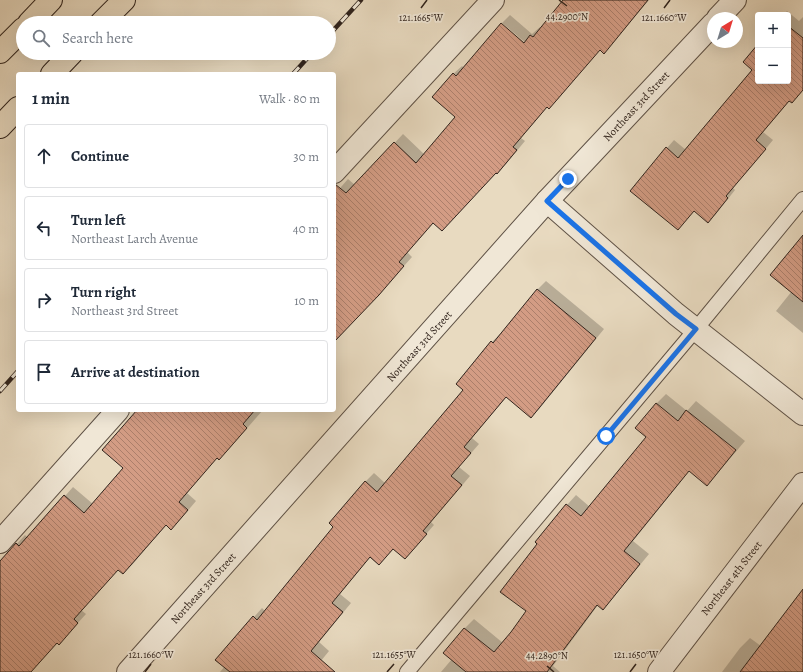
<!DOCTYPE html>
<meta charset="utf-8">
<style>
:root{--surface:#fff;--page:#f6f6f7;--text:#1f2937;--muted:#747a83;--line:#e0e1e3}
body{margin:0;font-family:Alegreya,serif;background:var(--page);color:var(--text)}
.controls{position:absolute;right:12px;top:12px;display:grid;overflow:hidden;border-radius:4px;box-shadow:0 4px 16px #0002}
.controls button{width:36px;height:36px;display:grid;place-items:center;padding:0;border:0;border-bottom:1px solid var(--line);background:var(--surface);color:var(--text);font:20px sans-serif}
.compass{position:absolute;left:707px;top:12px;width:36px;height:36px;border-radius:50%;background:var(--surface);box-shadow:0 4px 16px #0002;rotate:38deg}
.stop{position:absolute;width:12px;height:12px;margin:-9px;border:3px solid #1a73e8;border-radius:50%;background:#fff}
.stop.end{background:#1a73e8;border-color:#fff;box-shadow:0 1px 4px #0008}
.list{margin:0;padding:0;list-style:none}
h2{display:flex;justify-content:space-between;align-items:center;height:52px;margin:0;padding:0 16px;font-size:17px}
h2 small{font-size:13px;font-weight:400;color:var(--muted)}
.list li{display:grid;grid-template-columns:26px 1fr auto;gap:12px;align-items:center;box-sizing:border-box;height:64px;margin:0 8px 8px;padding:0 8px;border:1px solid var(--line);border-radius:4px}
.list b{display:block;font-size:15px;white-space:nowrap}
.list p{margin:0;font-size:13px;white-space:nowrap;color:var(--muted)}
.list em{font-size:13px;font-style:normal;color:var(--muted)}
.icon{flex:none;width:22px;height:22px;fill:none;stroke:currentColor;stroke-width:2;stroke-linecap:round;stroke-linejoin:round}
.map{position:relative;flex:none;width:803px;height:672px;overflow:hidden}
.search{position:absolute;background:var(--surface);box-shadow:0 4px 16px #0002;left:16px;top:16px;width:320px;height:44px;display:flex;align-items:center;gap:10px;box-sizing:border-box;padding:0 14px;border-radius:22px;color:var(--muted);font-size:15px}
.panel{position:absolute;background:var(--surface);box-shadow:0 4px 16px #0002;left:16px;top:72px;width:320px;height:340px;border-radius:4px}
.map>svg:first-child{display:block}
.shadow{fill:#0003}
.building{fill:url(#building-back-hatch);stroke:#31241d}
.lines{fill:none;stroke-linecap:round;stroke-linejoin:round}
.service-casing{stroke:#5f5246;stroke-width:16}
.minor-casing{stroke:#5f5246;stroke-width:24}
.trunk-casing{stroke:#31241d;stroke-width:24}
.service{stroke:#f0e7d6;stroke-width:14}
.minor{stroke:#f0e7d6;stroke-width:22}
.trunk{stroke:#e8dac0;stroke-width:22}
.rail-casing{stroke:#31241d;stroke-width:4.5}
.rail{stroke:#f0e7d6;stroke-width:3;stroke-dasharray:9;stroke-linecap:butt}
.route{stroke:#1a73e8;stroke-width:5}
.ticks{fill:none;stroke:#31241d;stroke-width:1.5}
.labels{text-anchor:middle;stroke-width:3.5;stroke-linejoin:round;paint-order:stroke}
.street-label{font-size:11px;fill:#31241d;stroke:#f0e7d6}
.ticks-label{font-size:10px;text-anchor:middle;fill:#31241d;stroke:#f0e7d6;stroke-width:3.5;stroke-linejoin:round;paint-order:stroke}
</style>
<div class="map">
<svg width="803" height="672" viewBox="0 0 803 672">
<defs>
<pattern id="building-back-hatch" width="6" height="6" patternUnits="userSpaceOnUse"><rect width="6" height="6" fill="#d39c84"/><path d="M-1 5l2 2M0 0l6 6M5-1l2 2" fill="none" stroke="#ac7f6b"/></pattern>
</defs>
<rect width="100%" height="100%" fill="#e8dac0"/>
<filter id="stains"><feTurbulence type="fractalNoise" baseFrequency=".005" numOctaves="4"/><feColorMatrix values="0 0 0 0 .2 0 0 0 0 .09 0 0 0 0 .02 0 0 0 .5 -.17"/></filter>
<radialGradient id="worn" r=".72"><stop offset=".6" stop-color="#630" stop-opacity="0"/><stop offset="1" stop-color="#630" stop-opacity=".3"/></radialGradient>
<g class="shadow">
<polygon points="564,0 649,0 612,44 600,49 558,99 549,107 548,106 521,138 525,141 506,164 497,173 497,172 434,222 407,252 412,257 387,285 334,340 334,195 348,179 355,185 403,134 424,154 456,117 453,74 462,66 464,68 527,47 528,45 502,23 510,15 532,34 540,27 541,28"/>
<polygon points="787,11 799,21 803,17 803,90 792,102 790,100 763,132 773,140 733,188 735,190 716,214 708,222 695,210 678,229 667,148 674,140 686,150 753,69 758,45 758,81 788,81 788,15 783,15"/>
<polygon points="803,236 803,333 776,311 792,291"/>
<polygon points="546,281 604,329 540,408 531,417 507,396 472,438 479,444 459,467 470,476 431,522 434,525 413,549 405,558 394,548 379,564 370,557 340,594 351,603 319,642 329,651 312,672 220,672 225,666 254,617 262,608 265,611 335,527 365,482 374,473 385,483 464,390 492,342 500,334 501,334 538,289"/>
<polygon points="666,394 687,411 696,401 745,441 716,475 707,484 690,470 633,541 649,554 612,599 603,609 598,605 553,666 560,672 441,672 452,659 464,629 474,619 503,643 527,611 567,505 576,495 590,507 648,436 637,428 657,403"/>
<polygon points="145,410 263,410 228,450 219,459 217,457 187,493 196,501 180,520 171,528 167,524 132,565 123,573 118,569 81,610 86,614 67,635 57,642 31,672 0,672 0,562 25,535 28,538 73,487 93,504 125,468"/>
<polygon points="803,590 803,672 722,672 740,648 750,638 761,646"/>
</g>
<g class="building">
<polygon points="563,0 648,0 604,54 600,50 549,109 547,107 513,147 517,150 497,174 496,173 442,231 433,223 399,262 404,266 379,295 334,342 334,184 335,184 346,193 394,142 416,163 455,117 432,97 453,73 456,76 501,23 524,43 530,35 533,37"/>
<polygon points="788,26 803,38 803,90 792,103 789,101 756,140 766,149 726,196 728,198 708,223 694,211 678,230 630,191 666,147 678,158 752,70 743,62 758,44 758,81 788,81"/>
<polygon points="803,235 803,302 770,275"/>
<polygon points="537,289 596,338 531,418 506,397 464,447 471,453 451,476 462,485 423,531 427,534 405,559 393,549 379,565 370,557 332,603 343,612 311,651 335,672 230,672 215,660 253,616 257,620 333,527 329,523 365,481 377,492 463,390 456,384 491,341 493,343"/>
<polygon points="656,403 678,421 686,410 736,450 707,486 689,471 624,551 640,564 603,610 597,605 547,672 466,672 443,653 464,628 494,652 511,632 526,611 500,592 537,544 535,542 566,504 581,516 646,437 635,428"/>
<polygon points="137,410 255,410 243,424 247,428 219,460 217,458 179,502 188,510 171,530 166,525 123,574 118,570 74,619 78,623 59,645 57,643 31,672 0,672 0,561 16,543 19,546 64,495 84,513 123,468 102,450"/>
<polygon points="803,589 803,672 740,672"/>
</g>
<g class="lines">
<g class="service-casing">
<polyline id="service" points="407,672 696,329 803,199"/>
</g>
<g class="minor-casing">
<g id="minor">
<polyline points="718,18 735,0"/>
<polyline points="334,172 493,0"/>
<polyline points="547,201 676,314 803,414"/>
<polyline points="0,542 118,410"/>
<polyline points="128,672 547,201 713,24"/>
<polyline points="659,672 803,484"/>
</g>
</g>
<g class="trunk-casing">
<g id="trunk">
<polyline points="29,23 51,0"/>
<polyline points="101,23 124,0"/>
<polyline points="0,52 23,29"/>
<polyline points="52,74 72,53"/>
<polyline points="0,127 18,108"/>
</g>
</g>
<use href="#service" class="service"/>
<use href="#minor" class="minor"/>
<use href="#trunk" class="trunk"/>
<g class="rail-casing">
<g id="rail">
<polyline points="329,35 361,0"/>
<polyline points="293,74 312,53"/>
<polyline points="0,391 18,371"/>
</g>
</g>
<use href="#rail" class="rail"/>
</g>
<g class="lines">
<polyline class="route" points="568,179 547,201 676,314 696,329 606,436"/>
</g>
<path class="ticks" d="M559,0L567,6M421,8L427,0M664,8L670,0M547,666L554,672M145,672L151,664M387,672L394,664M630,672L636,664"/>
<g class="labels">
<g class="street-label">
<text transform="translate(636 106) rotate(-47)" y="4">Northeast 3rd Street</text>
<text transform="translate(419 346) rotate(-48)" y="4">Northeast 3rd Street</text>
<text transform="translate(731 578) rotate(-52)" y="4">Northeast 4th Street</text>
<text transform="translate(203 588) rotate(-48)" y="4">Northeast 3rd Street</text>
</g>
</g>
<g class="ticks-label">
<text x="567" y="20">44.2900°N</text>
<text x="664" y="21">121.1660°W</text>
<text x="421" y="21">121.1665°W</text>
<text x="151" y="658">121.1660°W</text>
<text x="394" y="658">121.1655°W</text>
<text x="636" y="658">121.1650°W</text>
<text x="547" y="659">44.2890°N</text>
</g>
<rect width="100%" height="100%" filter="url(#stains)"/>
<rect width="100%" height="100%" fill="url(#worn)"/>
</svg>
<div class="controls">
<button>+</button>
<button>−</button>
</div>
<svg class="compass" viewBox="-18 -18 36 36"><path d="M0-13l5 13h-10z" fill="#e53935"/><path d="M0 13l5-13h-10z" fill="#747a83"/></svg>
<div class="stop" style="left:606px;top:436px"></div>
<div class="stop end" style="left:568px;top:179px"></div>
<div class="search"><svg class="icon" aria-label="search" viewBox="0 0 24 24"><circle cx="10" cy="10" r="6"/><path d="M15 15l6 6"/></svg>Search here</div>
<section class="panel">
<h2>1 min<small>Walk · 80 m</small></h2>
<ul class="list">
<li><svg class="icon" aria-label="ahead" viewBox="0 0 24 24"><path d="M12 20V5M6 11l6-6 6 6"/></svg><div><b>Continue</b></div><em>30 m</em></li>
<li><svg class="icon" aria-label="left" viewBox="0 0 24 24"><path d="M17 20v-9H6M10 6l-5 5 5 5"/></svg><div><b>Turn left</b><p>Northeast Larch Avenue</p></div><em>40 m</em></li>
<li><svg class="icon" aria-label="right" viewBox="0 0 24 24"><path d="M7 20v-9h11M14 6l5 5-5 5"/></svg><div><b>Turn right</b><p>Northeast 3rd Street</p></div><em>10 m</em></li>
<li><svg class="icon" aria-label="arrive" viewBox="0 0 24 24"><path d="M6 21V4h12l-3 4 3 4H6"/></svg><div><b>Arrive at destination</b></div></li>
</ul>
</section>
</div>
